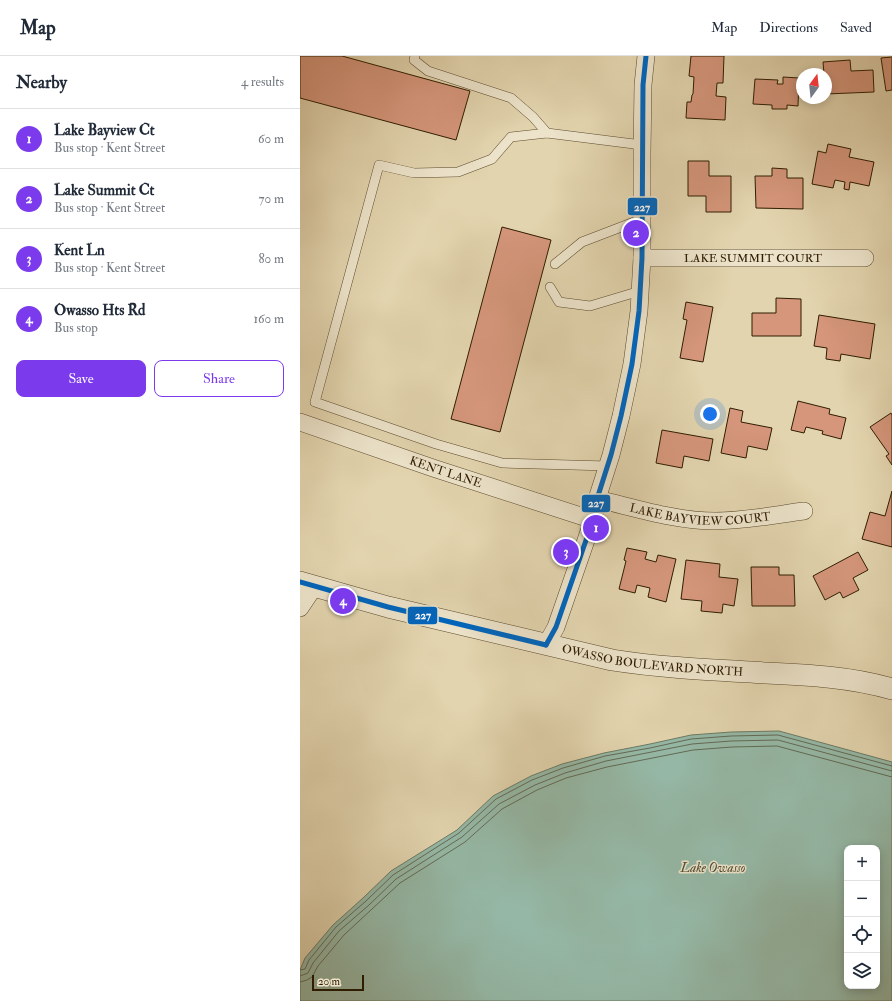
<!DOCTYPE html>
<meta charset="utf-8">
<style>
:root{--surface:#fff;--page:#f2f2f3;--text:#1f2937;--muted:#747a83;--line:#e0e1e3;--accent:#7c3aed}
body{margin:0;font-family:"IM FELL Double Pica",serif;background:var(--page);color:var(--text)}
.controls{position:absolute;right:12px;bottom:12px;display:grid;overflow:hidden;border-radius:8px;box-shadow:0 2px 10px #0003}
.controls button{width:36px;height:36px;display:grid;place-items:center;padding:0;border:0;border-bottom:1px solid var(--line);background:var(--surface);color:var(--text);font:20px sans-serif}
.compass{position:absolute;left:496px;top:12px;width:36px;height:36px;border-radius:50%;background:var(--surface);box-shadow:0 2px 10px #0003;rotate:15deg}
.scale{position:absolute;left:12px;bottom:10px;width:52px;box-sizing:border-box;padding-left:4px;border:2px solid #2f1c01;border-top:0;font-size:11px;line-height:14px;white-space:nowrap;color:#2f1c01;-webkit-text-stroke:3px #ece3ca;paint-order:stroke}
.you{position:absolute;left:410px;top:358px;width:14px;height:14px;margin:-10px;border:3px solid #fff;border-radius:50%;background:#1a73e8;box-shadow:0 0 0 6px #1a73e833}
.badge{display:grid;place-items:center;width:26px;height:26px;border-radius:50%;background:var(--accent);color:#fff;font-size:13px;font-weight:700}
.pin{position:absolute;translate:-50% -50%;border:2px solid #fff;box-shadow:0 1px 4px #0006}
.list{margin:0;padding:0;list-style:none}
h2{display:flex;justify-content:space-between;align-items:center;height:52px;margin:0;padding:0 16px;font-size:17px}
h2 small{font-size:13px;font-weight:400;color:var(--muted)}
.list li{display:grid;grid-template-columns:26px 1fr auto;gap:12px;align-items:center;box-sizing:border-box;height:60px;padding:0 16px;border-top:1px solid var(--line)}
.list b{display:block;font-size:15px;white-space:nowrap}
.list p{margin:0;font-size:13px;white-space:nowrap;color:var(--muted)}
.list em{font-size:13px;font-style:normal;color:var(--muted)}
.actions{display:flex;gap:8px;padding:12px 16px}
.actions a{flex:1;padding:9px 0;border:1px solid var(--accent);border-radius:8px;text-align:center;font-size:14px;color:var(--accent)}
.actions .main{background:var(--accent);color:#fff}
.icon{flex:none;width:22px;height:22px;fill:none;stroke:currentColor;stroke-width:2;stroke-linecap:round;stroke-linejoin:round}
.map{position:relative;flex:none;width:592px;height:945px;overflow:hidden}
header{display:flex;align-items:center;gap:24px;box-sizing:border-box;height:56px;padding:0 20px;background:var(--surface);border-bottom:1px solid var(--line)}
header strong{font-size:19px}
nav{display:flex;gap:22px;margin-inline-start:auto;font-size:14px}
main{display:flex}
aside{flex:1;background:var(--surface)}
.map>svg:first-child{display:block}
.water{fill:#95b8a6;stroke:#6c7a64;fill-rule:evenodd}
.lines{fill:none;stroke-linecap:round;stroke-linejoin:round}
.shore{stroke:#626a54;stroke-width:1}
.building{fill:#d5967b;stroke:#2f1c01}
.service-casing{stroke:#5c4a2c;stroke-width:10}
.minor-casing{stroke:#5c4a2c;stroke-width:18}
.tertiary-casing{stroke:#5c4a2c;stroke-width:22}
.service{stroke:#ece3ca;stroke-width:9}
.minor{stroke:#ece3ca;stroke-width:17}
.tertiary{stroke:#ece3ca;stroke-width:21}
.bus-1-casing{stroke:#ece3ca;stroke-width:8}
.bus-1{stroke:#0065bd;stroke-width:5}
.labels{text-anchor:middle;stroke-width:3;stroke-linejoin:round;paint-order:stroke}
.street-label{font-size:12px;fill:#2f1c01;stroke:#ece3ca}
.water-label{font-size:13px;font-style:italic;fill:#4e4b33;stroke:#ece3ca}
.line-badge{stroke:#ece3ca;stroke-width:1.5}
.badge-label{font-size:11px;text-anchor:middle;font-weight:bold;fill:#fff}
</style>
<header>
<strong>Map</strong>
<nav><a>Map</a><a>Directions</a><a>Saved</a></nav>
</header>
<main>
<aside>
<h2>Nearby<small>4 results</small></h2>
<ul class="list">
<li><span class="badge">1</span><div><b>Lake Bayview Ct</b><p>Bus stop · Kent Street</p></div><em>60 m</em></li>
<li><span class="badge">2</span><div><b>Lake Summit Ct</b><p>Bus stop · Kent Street</p></div><em>70 m</em></li>
<li><span class="badge">3</span><div><b>Kent Ln</b><p>Bus stop · Kent Street</p></div><em>80 m</em></li>
<li><span class="badge">4</span><div><b>Owasso Hts Rd</b><p>Bus stop</p></div><em>160 m</em></li>
</ul>
<div class="actions"><a class="main">Save</a><a>Share</a></div>
</aside>
<div class="map">
<svg width="592" height="945" viewBox="0 0 592 945">
<rect width="100%" height="100%" fill="#e2d4ae"/>
<filter id="stains"><feTurbulence type="fractalNoise" baseFrequency=".005" numOctaves="4"/><feColorMatrix values="0 0 0 0 .2 0 0 0 0 .09 0 0 0 0 .02 0 0 0 .5 -.17"/></filter>
<radialGradient id="worn" r=".72"><stop offset=".6" stop-color="#630" stop-opacity="0"/><stop offset="1" stop-color="#630" stop-opacity=".3"/></radialGradient>
<path class="water" d="M479,675L592,706V945H0V914L5,902L33,869L63,842L91,815L157,774L193,740L231,720L262,708L304,697L350,688L391,679L431,676ZM547,792H577V930H547Z"/>
<g class="lines">
<g class="shore">
<polyline points="0,914 5,913 9,904 36,871 66,845 93,819 159,777 196,743 232,724 263,712 305,700 350,692 391,683 431,680 478,679 592,710"/>
<polyline points="0,920 8,917 13,907 39,875 69,849 96,823 162,781 199,748 235,729 265,717 306,705 392,688 431,685 478,684 592,715"/>
<polyline points="0,926 7,924 12,921 18,910 44,879 100,827 165,786 202,753 237,734 266,722 307,711 393,694 432,691 477,690 592,721"/>
</g>
</g>
<g class="building">
<polygon points="0,0 42,0 170,35 156,84 0,42"/>
<polygon points="391,0 424,0 423,27 417,27 416,40 426,41 425,64 386,62 387,46 391,46 392,39 393,38 394,21 389,20"/>
<polygon points="592,1 592,34 586,35 581,2"/>
<polygon points="550,4 551,15 573,14 574,36 526,38 526,18 524,18 523,6"/>
<polygon points="483,21 499,22 498,50 487,49 487,53 472,53 472,49 453,48 455,23 478,24 477,28 483,28"/>
<polygon points="528,88 551,93 549,101 574,106 569,130 550,126 549,134 544,133 545,126 535,124 533,132 512,128 518,95 526,97"/>
<polygon points="388,105 409,105 409,120 431,120 431,156 406,156 406,140 388,140"/>
<polygon points="472,112 487,113 487,122 503,122 503,153 456,152 455,120 472,120"/>
<polygon points="202,171 251,184 200,376 151,363"/>
<polygon points="476,242 501,243 501,280 452,280 452,257 476,257"/>
<polygon points="386,246 413,251 403,306 380,302 387,264 383,263"/>
<polygon points="519,259 575,268 570,303 541,298 540,305 526,303 527,292 514,290"/>
<polygon points="498,345 530,353 529,358 546,362 541,383 522,378 523,375 506,371 504,377 491,374"/>
<polygon points="430,352 443,355 441,366 472,372 467,394 448,390 446,402 421,397"/>
<polygon points="591,357 592,359 592,409 586,400 589,398 570,371"/>
<polygon points="362,374 413,383 409,405 384,400 382,412 356,407"/>
<polygon points="592,435 592,491 562,483 570,456 585,460"/>
<polygon points="327,492 347,496 345,503 356,506 358,499 376,503 366,546 348,541 350,532 337,529 335,537 319,533 326,505 324,504"/>
<polygon points="558,496 568,514 553,522 559,534 543,542 540,536 525,544 513,520"/>
<polygon points="386,504 420,508 419,521 438,523 434,550 423,548 422,557 401,555 402,545 381,543"/>
<polygon points="451,511 479,511 479,519 494,519 495,550 452,550"/>
</g>
<g class="lines">
<g class="service-casing">
<g id="service">
<polyline points="115,0 114,4 128,15 211,42 233,61 247,77"/>
<polyline points="255,208 282,186 342,163"/>
<polyline points="250,231 259,246 290,250 340,235"/>
<polyline points="308,410 202,407 136,388 15,346 79,109 114,117 158,116 192,103 211,81 247,77 342,89"/>
</g>
</g>
<g class="minor-casing">
<g id="minor">
<path id="s1" d="M342,202H565"/>
<path id="s2" d="M0,366L133,412L293,464"/>
<path id="s3" d="M297,443C336,452 375,465 415,465C445,465 474,459 504,455"/>
<polyline points="0,552 14,531"/>
<polyline points="246,589 256,571 293,464 297,443 311,399 321,360 332,308 339,255 342,202 342,97 343,29 346,0"/>
</g>
</g>
<g class="tertiary-casing">
<g id="tertiary">
<path id="s4" d="M0,526L88,551L312,604C363,612 414,614 466,617C509,619 551,621 592,633"/>
</g>
</g>
<use href="#service" class="service"/>
<use href="#minor" class="minor"/>
<use href="#tertiary" class="tertiary"/>
<g class="bus-1-casing">
<g id="bus-1">
<polyline points="0,526 88,551 246,589"/>
<polyline points="246,589 256,571 293,464 297,443 311,399 321,360 332,308 339,255 342,202 343,29 346,0"/>
</g>
</g>
<use href="#bus-1" class="bus-1"/>
</g>
<g class="labels">
<g class="street-label">
<text dy="4" stroke="none"><textPath href="#s1" startOffset="111">LAKE SUMMIT COURT</textPath></text>
<text dy="4" stroke="none"><textPath href="#s2" startOffset="154">KENT LANE</textPath></text>
<text dy="4" stroke="none"><textPath href="#s3" startOffset="105">LAKE BAYVIEW COURT</textPath></text>
<text dy="4" stroke="none"><textPath href="#s4" startOffset="362">OWASSO BOULEVARD NORTH</textPath></text>
</g>
<g class="water-label">
<text x="413" y="816">Lake Owasso</text>
</g>
</g>
<g class="line-badge">
<rect x="327" y="141" width="31" height="19" rx="4" fill="#0065bd"/>
<rect x="281" y="438" width="30" height="19" rx="4" fill="#0065bd"/>
<rect x="107" y="550" width="31" height="19" rx="4" fill="#0065bd"/>
</g>
<g class="badge-label">
<text x="342" y="155">227</text>
<text x="296" y="451">227</text>
<text x="123" y="563">227</text>
</g>
<rect width="100%" height="100%" filter="url(#stains)"/>
<rect width="100%" height="100%" fill="url(#worn)"/>
</svg>
<div class="controls">
<button>+</button>
<button>−</button>
<button><svg class="icon" aria-label="locate" viewBox="0 0 24 24"><circle cx="12" cy="12" r="6"/><path d="M12 2v4M12 18v4M2 12h4M18 12h4"/></svg></button>
<button><svg class="icon" aria-label="layers" viewBox="0 0 24 24"><path d="M12 4l9 5-9 5-9-5zM3 14l9 5 9-5"/></svg></button>
</div>
<svg class="compass" viewBox="-18 -18 36 36"><path d="M0-13l5 13h-10z" fill="#e53935"/><path d="M0 13l5-13h-10z" fill="#747a83"/></svg>
<div class="scale">20 m</div>
<div class="you"></div>
<div class="pin badge" style="left:296px;top:472px">1</div>
<div class="pin badge" style="left:336px;top:177px">2</div>
<div class="pin badge" style="left:266px;top:496px">3</div>
<div class="pin badge" style="left:43px;top:545px">4</div>
</div>
</main>
